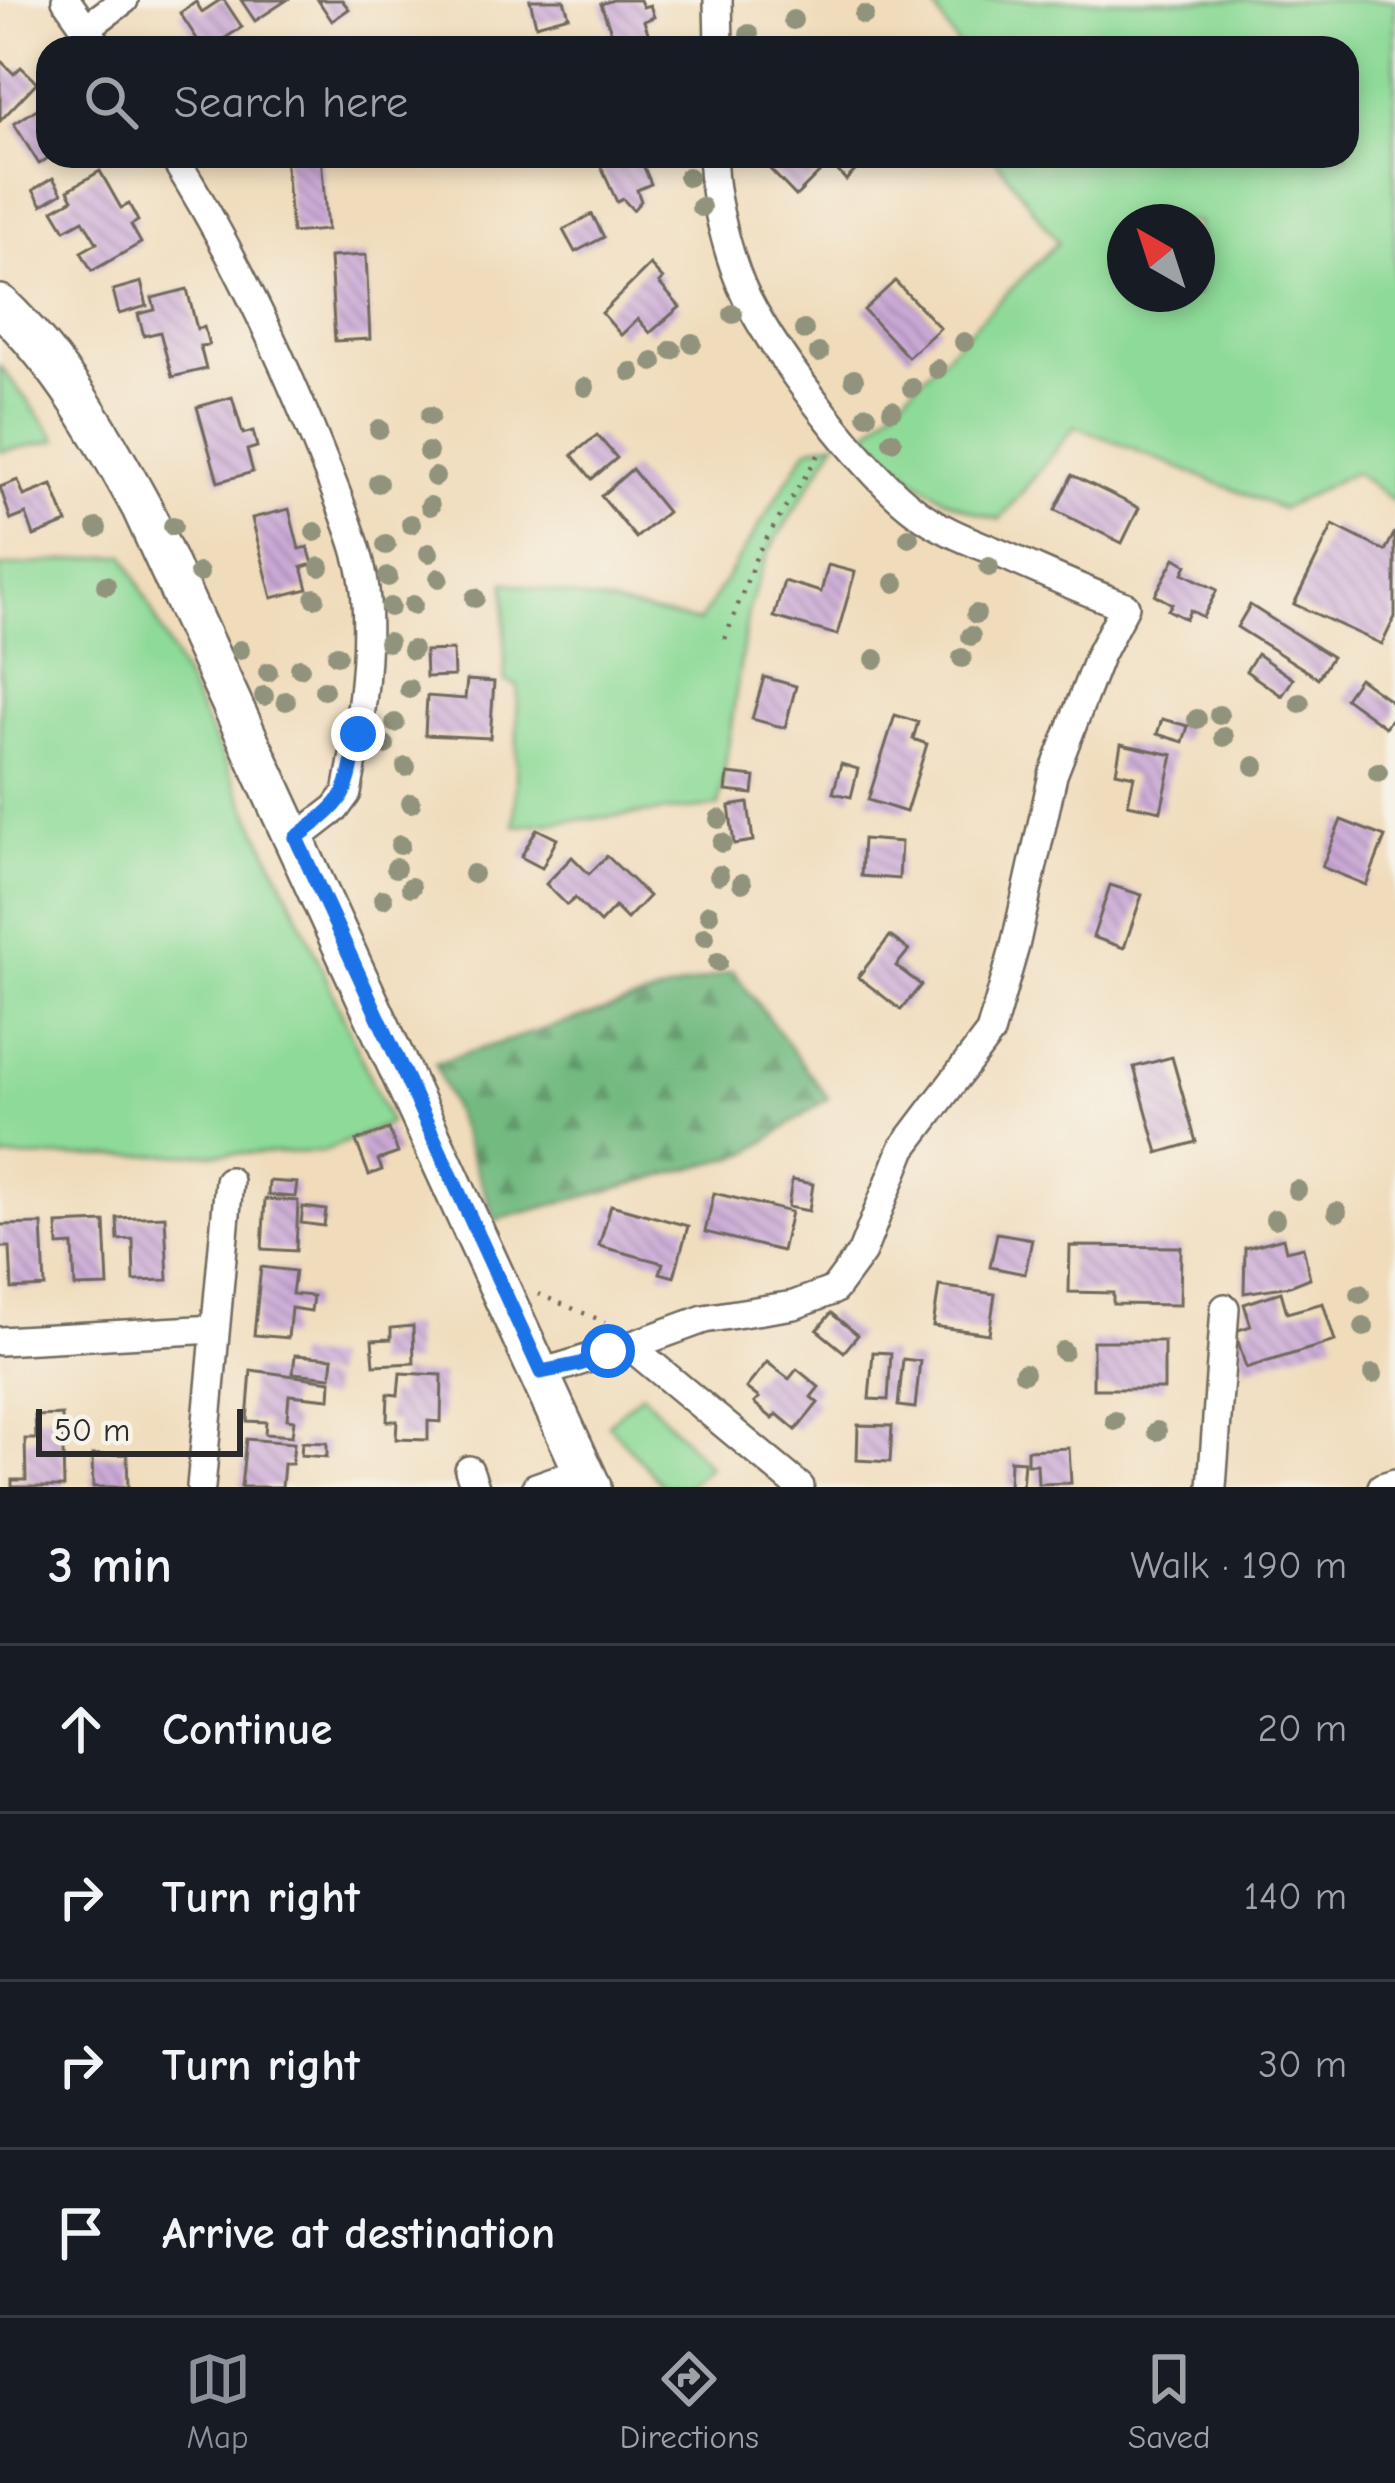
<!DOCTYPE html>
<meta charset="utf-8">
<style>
:root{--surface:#171b24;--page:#20242c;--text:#f1f3f6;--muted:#9ea1a6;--line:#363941;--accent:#8c9099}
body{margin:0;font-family:"Comic Neue",sans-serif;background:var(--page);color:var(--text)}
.compass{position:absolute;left:1107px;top:204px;width:108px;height:108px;border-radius:50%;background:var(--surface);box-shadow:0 6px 18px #0003;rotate:321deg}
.scale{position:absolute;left:36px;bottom:30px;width:207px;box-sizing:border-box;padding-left:12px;border:6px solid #2b2b2b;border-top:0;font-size:33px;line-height:42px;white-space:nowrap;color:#2b2b2b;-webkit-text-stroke:9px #f7f3e8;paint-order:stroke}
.stop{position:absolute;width:36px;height:36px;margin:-27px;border:9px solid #1a73e8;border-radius:50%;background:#fff}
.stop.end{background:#1a73e8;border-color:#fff;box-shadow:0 3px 12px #0008}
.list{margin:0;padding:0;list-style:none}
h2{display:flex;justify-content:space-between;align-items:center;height:156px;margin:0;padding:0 48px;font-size:51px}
h2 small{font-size:39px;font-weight:400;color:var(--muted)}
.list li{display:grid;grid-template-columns:78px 1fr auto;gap:36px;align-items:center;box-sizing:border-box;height:168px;padding:0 48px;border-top:3px solid var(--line)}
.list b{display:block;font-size:45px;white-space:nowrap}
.list em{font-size:39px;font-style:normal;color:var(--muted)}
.icon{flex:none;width:66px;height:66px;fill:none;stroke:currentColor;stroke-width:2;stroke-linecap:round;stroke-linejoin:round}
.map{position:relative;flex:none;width:1395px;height:1487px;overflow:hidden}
.search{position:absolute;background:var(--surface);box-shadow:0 6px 18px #0003;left:36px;right:36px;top:36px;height:132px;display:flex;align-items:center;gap:30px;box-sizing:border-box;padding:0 42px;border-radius:36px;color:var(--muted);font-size:45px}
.sheet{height:828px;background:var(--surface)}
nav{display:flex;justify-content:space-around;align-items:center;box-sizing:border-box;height:168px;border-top:3px solid var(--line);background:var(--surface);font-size:33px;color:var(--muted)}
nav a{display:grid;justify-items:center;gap:6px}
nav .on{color:var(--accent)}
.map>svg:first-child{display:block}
.green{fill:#8eda98;stroke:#5c8262;stroke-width:3;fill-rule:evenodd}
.forest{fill:url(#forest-firs);stroke:#4e7256;stroke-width:3}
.building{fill:url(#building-back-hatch)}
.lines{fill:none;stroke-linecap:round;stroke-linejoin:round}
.street-casing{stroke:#70695d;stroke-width:32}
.secondary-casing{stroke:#70695d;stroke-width:44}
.path{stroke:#70695d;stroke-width:4.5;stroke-dasharray:3 9;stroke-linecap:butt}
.street{stroke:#fff;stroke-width:27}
.secondary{stroke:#fff;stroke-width:39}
.tree{fill:#91937b}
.route{stroke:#1a73e8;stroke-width:15}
</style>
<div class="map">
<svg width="1395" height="1487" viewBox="0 0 1395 1487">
<defs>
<pattern id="forest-firs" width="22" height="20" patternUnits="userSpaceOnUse" patternTransform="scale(3)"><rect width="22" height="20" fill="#72ba80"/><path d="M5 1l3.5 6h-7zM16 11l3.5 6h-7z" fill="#5e9769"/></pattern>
<pattern id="building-back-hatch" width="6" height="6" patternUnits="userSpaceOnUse" patternTransform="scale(3)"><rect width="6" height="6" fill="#caa8d6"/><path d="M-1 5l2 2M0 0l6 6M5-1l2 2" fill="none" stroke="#a489ae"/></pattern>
</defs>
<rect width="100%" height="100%" fill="#f7f3e8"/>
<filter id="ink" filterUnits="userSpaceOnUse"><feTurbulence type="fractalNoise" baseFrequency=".00833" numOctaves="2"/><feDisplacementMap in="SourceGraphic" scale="24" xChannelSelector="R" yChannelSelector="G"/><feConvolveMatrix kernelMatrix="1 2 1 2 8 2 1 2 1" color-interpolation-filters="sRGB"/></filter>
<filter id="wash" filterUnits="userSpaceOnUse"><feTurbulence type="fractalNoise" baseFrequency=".004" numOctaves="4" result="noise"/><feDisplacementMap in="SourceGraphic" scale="48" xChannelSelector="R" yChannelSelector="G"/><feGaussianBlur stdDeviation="2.7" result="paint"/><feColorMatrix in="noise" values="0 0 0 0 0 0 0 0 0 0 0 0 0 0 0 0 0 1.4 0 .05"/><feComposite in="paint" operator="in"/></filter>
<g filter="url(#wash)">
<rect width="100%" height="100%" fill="#f0dcbb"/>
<g class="green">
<path d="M930,0H1395V502L1354,472L1282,509L1075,426L1000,520C936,503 913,478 866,434L1058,242L993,156H1347V48H956L957,44ZM1197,222V294H1125V222Z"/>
<polygon points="0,366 58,440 0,452"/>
<polygon points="837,441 769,551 758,580 748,612 719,806 515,826 518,686 505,681 505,582 699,622 808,448"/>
<polygon points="125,555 298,914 390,1123 322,1152 0,1158 0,567"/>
<polygon points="642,1393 709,1467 687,1487 664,1487 608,1424"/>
</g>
<polygon class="forest" points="733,971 828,1098 749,1153 496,1220 435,1063"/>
<g id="blocks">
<g class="building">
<polygon points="220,0 224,0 242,27 210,48 203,48 180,13 196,2 202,12"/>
<polygon points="241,0 287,0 255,21"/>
<polygon points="318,0 342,0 349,9 332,21"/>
<polygon points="530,0 564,0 569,16 536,25"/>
<polygon points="613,0 640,0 643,7 650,5 654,17 644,21 651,41 639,48 617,48 601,4"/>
<polygon points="0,60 14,74 21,67 37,82 0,121"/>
<polygon points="43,105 48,112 48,158 39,164 14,124"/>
<polygon points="285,156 321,156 327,230 292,233"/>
<polygon points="596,156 646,156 649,164 644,167 651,184 637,190 641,201 633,210 623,199 617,202"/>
<polygon points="769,156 809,156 822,170 796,196 763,162"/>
<polygon points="850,157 859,167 846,180 836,169"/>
<polygon points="100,171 121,208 129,204 138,221 131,225 141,243 92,271 81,252 97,243 83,220 65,230 53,210 73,199 68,190"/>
<polygon points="53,178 62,193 42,205 33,190"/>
<polygon points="592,214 604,237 575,252 563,230"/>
<polygon points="366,255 370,339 335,341 330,257"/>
<polygon points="650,265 663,279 659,283 680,307 650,333 638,319 621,335 602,313"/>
<polygon points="895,281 940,328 908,357 864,310"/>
<polygon points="141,282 147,306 119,314 113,290"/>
<polygon points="187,289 197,329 204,327 209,345 200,346 206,369 172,377 160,332 144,336 138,314 155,310 152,298"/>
<polygon points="232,397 243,434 253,431 257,447 247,450 253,472 218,482 197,407"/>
<polygon points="597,435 617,458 592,479 572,455"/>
<polygon points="632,469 667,512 636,538 601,496"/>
<polygon points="1072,475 1139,508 1122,543 1055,510"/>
<polygon points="18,480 24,496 52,485 67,523 34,536 26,514 11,520 0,487"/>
<polygon points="289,509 299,549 308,547 313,564 302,567 308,589 272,598 252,518"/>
<polygon points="1333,525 1385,551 1395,532 1395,617 1382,644 1294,604"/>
<polygon points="1175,558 1187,565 1183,573 1217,590 1203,617 1190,610 1186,619 1168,610 1172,604 1155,595"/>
<polygon points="828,565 855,572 837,635 774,617 784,581 821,592"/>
<polygon points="1250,605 1332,657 1318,678 1237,627"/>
<polygon points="453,650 454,676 426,677 425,651"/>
<polygon points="1257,654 1293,679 1282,696 1246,671"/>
<polygon points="764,677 796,686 785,728 752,719"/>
<polygon points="1359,678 1395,704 1395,714 1385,727 1345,698"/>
<polygon points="467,680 494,682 490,738 425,735 427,696 465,699"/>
<polygon points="895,715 918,722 913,739 927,744 906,812 868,800"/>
<polygon points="1162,719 1188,726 1183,742 1157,734"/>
<polygon points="1121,744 1173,755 1161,811 1128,804 1134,776 1116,772"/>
<polygon points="841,764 858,769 851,797 833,793"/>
<polygon points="728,774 755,777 753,794 726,791"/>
<polygon points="748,803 753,841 734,844 729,806"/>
<polygon points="1341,820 1385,837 1366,885 1322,867"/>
<polygon points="537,829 557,839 542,868 521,857"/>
<polygon points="863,839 901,842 899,879 861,876"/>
<polygon points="607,856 649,896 627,919 615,907 600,923 575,898 567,905 546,884 572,857 589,874"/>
<polygon points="1110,885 1142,895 1124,948 1093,937"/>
<polygon points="890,936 909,950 896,966 921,985 901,1010 858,977"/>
<polygon points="1172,1057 1196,1142 1158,1153 1134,1067"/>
<polygon points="389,1129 398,1153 378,1160 382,1170 369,1175 356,1141"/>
<polygon points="792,1180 813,1184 809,1211 788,1207"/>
<polygon points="269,1181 297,1183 295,1197 268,1195"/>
<polygon points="714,1193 791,1212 782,1251 705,1232"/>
<polygon points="265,1199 298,1201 296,1251 262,1249"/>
<polygon points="611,1205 688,1226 674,1277 660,1273 663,1263 599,1246"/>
<polygon points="303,1207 326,1210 324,1226 301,1223"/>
<polygon points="165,1216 168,1280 134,1281 133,1239 118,1240 117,1218"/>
<polygon points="105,1222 108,1286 75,1287 73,1245 58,1246 57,1224"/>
<polygon points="42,1224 45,1287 12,1289 10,1247 0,1247 0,1225"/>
<polygon points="997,1233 1032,1239 1025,1274 990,1267"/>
<polygon points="1283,1238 1286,1251 1303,1247 1310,1278 1290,1286 1244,1293 1245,1248"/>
<polygon points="1070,1246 1181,1247 1180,1305 1113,1304 1113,1293 1069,1292"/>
<polygon points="261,1267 295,1271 292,1294 313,1296 311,1311 291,1308 288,1338 254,1335"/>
<polygon points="939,1286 995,1294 989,1334 933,1326"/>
<polygon points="1281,1292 1287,1313 1323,1303 1335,1341 1246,1368 1235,1331 1251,1326 1244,1304"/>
<polygon points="831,1313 858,1335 844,1352 817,1330"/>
<polygon points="413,1326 414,1363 374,1365 372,1340 391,1339 391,1328"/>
<rect x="1093" y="1341" width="71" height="48"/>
<polygon points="873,1352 891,1353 888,1400 869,1399"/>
<polygon points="295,1355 333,1358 331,1377 293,1373"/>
<polygon points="903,1359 920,1361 915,1408 898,1406"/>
<polygon points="767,1362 789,1379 797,1369 819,1387 811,1397 818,1403 796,1430 777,1414 773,1419 754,1403 759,1398 746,1388"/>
<polygon points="251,1370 331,1381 330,1399 289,1395 287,1419 294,1420 292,1436 265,1434 266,1422 247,1421"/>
<polygon points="400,1373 442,1375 441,1422 428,1421 428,1440 396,1439 397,1421 387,1421 388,1394 398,1395"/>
<polygon points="62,1415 64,1487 12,1487 12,1480 26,1480 25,1439 36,1439 35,1416"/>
<polygon points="858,1425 892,1426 890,1462 857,1460"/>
<polygon points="246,1439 294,1443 292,1464 284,1464 282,1487 241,1487"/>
<polygon points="302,1442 327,1443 327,1457 301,1455"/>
<polygon points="1069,1448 1071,1483 1038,1484 1037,1464 1027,1464 1027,1450"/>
<polygon points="127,1454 128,1487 93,1487 92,1455"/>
<polygon points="1010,1460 1024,1461 1022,1487 1009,1487"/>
</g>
</g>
</g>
<g filter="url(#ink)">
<use href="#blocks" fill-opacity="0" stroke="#70695d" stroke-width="3"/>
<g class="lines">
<g class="street-casing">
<g id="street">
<polyline points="66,0 100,48"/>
<polyline points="718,0 719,48"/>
<polyline points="86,28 124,0"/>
<path d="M173,156C240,262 292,379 337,495C350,529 364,564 366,601C370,666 359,730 347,793L336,808L296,839"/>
<polyline points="0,1341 215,1329"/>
<path d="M630,1346L704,1319L794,1305L834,1290L862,1252L903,1148L990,1033L1015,946L1053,775L1099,656L1125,606C1087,592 1052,576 1015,560C982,545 946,534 917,512C865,474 776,356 747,298C730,264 711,193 713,156"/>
<path d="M541,1372C572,1366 599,1353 630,1346L800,1487"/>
<polyline points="469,1470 475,1487"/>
<polyline points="201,1487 229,1181"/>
<polyline points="536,1487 584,1470"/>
<polyline points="1212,1487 1225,1308"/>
<polyline points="1382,1487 1395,1483"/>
</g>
</g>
<g class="secondary-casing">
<path id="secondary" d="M0,305C61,363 102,435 142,508L591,1487"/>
</g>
<g class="path">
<polyline points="725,639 758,552 821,451"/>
<polyline points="538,1294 605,1322"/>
</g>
<use href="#street" class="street"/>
<use href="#secondary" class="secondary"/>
</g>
<g class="tree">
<circle cx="864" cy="15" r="10"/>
<circle cx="793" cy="20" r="10"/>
<circle cx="749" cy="34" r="10"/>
<circle cx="688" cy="177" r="10"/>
<circle cx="701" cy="207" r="10"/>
<circle cx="733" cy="314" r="10"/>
<circle cx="804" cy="330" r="10"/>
<circle cx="964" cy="342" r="10"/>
<circle cx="692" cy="343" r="10"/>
<circle cx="672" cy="350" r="10"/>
<circle cx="819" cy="353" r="10"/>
<circle cx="653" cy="362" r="10"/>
<circle cx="937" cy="369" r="10"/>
<circle cx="631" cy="372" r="10"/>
<circle cx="854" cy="379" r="10"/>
<circle cx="585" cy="387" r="10"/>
<circle cx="912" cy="388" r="10"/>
<circle cx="892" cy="410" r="10"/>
<circle cx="867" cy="415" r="10"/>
<circle cx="430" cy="416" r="10"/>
<circle cx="379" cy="429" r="10"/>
<circle cx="892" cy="441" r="10"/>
<circle cx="428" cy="452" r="10"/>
<circle cx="435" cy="477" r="10"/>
<circle cx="378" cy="483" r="10"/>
<circle cx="430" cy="506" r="10"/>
<circle cx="411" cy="524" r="10"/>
<circle cx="173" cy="526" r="10"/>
<circle cx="97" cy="528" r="10"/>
<circle cx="315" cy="532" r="10"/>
<circle cx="909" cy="538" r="10"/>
<circle cx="386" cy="545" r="10"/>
<circle cx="429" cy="553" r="10"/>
<circle cx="320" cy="567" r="10"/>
<circle cx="989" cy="567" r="10"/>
<circle cx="199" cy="573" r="10"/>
<circle cx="388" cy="577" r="10"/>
<circle cx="439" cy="578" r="10"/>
<circle cx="895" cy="583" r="10"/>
<circle cx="106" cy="585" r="10"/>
<circle cx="315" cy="598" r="10"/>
<circle cx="475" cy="598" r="10"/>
<circle cx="413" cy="605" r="10"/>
<circle cx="390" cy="607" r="10"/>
<circle cx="976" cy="614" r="10"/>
<circle cx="971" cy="636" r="10"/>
<circle cx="388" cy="642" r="10"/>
<circle cx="240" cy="650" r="10"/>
<circle cx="412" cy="650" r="10"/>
<circle cx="337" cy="655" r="10"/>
<circle cx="962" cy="658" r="10"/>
<circle cx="875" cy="659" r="10"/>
<circle cx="300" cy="668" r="10"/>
<circle cx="268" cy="672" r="10"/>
<circle cx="409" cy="689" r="10"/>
<circle cx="324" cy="690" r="10"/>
<circle cx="264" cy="696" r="10"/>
<circle cx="286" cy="701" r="10"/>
<circle cx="1300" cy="703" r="10"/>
<circle cx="1219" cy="715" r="10"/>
<circle cx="1197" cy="719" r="10"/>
<circle cx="395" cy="723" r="10"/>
<circle cx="1224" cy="737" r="10"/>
<circle cx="385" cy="745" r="10"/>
<circle cx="1255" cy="766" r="10"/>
<circle cx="406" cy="767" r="10"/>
<circle cx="1378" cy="772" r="10"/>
<circle cx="411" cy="803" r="10"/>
<circle cx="719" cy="819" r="10"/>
<circle cx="722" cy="843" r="10"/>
<circle cx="400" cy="845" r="10"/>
<circle cx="396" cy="868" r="10"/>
<circle cx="473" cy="874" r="10"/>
<circle cx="719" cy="875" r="10"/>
<circle cx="742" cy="883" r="10"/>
<circle cx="411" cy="887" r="10"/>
<circle cx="383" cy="899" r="10"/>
<circle cx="709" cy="914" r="10"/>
<circle cx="705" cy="937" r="10"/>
<circle cx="718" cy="962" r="10"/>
<circle cx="1297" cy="1190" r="10"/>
<circle cx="1337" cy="1212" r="10"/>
<circle cx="1275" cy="1219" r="10"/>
<circle cx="1360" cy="1294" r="10"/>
<circle cx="1364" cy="1327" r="10"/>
<circle cx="1063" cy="1351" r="10"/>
<circle cx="1024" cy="1373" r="10"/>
<circle cx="1373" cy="1374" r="10"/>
<circle cx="1115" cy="1421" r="10"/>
<circle cx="1157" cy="1431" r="10"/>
</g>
</g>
<g class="lines" filter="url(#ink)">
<path class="route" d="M358,734C345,800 349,797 296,838L541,1372L580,1364L608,1351"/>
</g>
</svg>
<svg class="compass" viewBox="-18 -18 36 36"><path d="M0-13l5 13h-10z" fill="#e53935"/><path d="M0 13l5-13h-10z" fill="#9ea1a6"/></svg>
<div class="scale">50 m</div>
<div class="stop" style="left:608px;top:1351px"></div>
<div class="stop end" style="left:358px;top:734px"></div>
<div class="search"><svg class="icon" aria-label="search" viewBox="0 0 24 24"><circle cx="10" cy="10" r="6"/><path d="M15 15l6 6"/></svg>Search here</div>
</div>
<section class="sheet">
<h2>3 min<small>Walk · 190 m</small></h2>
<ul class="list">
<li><svg class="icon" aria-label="ahead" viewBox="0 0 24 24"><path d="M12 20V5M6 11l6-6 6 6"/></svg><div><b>Continue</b></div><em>20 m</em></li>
<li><svg class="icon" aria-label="right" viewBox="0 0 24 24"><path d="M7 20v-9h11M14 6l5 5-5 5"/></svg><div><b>Turn right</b></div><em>140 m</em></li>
<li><svg class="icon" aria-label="right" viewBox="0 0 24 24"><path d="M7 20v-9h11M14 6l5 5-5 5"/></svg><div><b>Turn right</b></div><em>30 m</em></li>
<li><svg class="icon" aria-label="arrive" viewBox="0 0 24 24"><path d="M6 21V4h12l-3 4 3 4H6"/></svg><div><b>Arrive at destination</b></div></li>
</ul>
</section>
<nav>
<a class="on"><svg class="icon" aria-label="map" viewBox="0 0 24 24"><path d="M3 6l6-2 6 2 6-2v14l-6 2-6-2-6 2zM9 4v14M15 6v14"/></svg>Map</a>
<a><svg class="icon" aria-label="directions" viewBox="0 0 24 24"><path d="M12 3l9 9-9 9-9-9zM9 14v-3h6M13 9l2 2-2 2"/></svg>Directions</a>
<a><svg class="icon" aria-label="saved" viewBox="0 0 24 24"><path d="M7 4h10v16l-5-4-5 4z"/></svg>Saved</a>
</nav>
